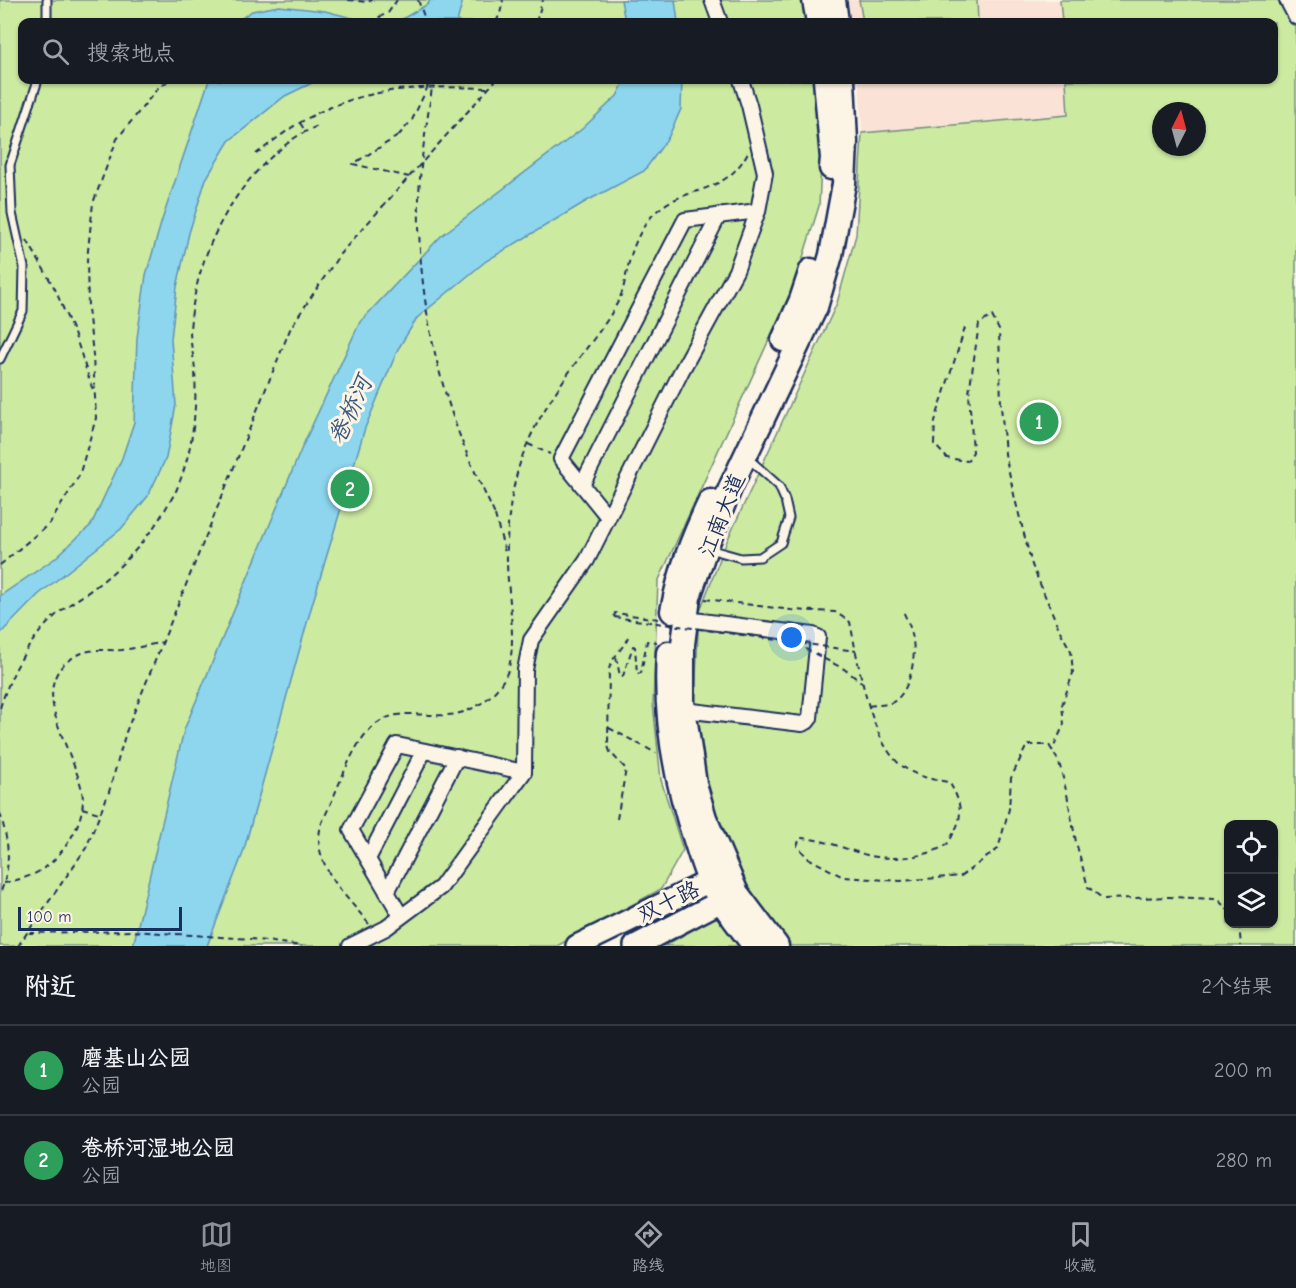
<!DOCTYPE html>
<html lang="zh">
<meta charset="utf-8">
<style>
:root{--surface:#171b24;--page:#242831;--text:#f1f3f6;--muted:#9ea1a6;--line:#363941;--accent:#8c9099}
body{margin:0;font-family:"Comic Neue","LXGW WenKai TC",sans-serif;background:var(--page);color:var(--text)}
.controls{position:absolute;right:18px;bottom:18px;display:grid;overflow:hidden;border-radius:12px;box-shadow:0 2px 4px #0004}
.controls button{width:54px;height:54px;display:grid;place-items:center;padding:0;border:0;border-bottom:2px solid var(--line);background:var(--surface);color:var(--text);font:30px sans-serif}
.compass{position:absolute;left:1152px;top:102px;width:54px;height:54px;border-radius:50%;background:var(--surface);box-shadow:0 2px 4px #0004;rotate:6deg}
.scale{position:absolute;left:18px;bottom:15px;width:164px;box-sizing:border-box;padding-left:6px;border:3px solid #1b2f5e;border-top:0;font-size:16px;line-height:21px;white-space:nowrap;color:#1b2f5e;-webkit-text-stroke:4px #fcf5e5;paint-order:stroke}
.you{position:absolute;left:792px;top:638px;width:21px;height:21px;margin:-15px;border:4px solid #fff;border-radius:50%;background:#1a73e8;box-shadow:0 0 0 9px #1a73e833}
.badge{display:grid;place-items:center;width:39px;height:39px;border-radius:50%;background:var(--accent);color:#fff;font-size:20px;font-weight:700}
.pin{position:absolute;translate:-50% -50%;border:3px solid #fff;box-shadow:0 2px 6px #0006}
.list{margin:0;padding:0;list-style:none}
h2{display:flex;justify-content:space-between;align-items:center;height:78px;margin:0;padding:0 24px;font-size:26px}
h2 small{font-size:20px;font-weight:400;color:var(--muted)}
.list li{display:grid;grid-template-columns:39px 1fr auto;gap:18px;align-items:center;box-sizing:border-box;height:90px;padding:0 24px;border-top:2px solid var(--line)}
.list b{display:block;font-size:22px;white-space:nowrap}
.list p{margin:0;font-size:20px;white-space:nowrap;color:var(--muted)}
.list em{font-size:20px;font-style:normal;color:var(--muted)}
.icon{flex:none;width:33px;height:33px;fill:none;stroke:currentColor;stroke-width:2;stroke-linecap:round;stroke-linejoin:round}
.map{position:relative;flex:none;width:1296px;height:946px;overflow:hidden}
.search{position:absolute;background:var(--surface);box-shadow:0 2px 4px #0004;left:18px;right:18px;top:18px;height:66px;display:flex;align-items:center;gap:15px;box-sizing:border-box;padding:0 21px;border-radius:12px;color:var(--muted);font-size:22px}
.sheet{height:258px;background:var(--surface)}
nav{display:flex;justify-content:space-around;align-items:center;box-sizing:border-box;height:84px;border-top:2px solid var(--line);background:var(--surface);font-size:16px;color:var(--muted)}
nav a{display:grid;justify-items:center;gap:3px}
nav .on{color:var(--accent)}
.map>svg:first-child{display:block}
.built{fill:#fae3d6}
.green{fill:#cdeaa1;stroke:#748c80;stroke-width:1.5;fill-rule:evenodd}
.water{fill:#8dd6ee;stroke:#5f93b4;stroke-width:1.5}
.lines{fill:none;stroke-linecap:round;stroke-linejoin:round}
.service-casing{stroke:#1b2f5e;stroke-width:11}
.minor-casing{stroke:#1b2f5e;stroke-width:18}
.primary-casing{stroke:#1b2f5e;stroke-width:26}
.trunk-casing{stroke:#1b2f5e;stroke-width:27}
.path{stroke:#1b2f5e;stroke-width:2;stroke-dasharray:6 4.5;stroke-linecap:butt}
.service{stroke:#fcf5e5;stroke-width:7}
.minor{stroke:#fcf5e5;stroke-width:14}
.primary{stroke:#fcf5e5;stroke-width:21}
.trunk{stroke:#fcf5e5;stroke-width:22}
.path-bridge{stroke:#1b2f5e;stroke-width:2;stroke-dasharray:6 4.5;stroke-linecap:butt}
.labels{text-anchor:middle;stroke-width:6;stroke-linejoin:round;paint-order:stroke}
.street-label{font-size:22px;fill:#1b2f5e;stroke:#fcf5e5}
.water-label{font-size:24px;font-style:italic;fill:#385982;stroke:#fcf5e5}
</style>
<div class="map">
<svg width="1296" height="946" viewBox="0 0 1296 946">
<rect width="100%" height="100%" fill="#fcf5e5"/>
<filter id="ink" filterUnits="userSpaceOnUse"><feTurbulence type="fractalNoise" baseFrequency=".0167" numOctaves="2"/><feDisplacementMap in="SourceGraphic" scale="12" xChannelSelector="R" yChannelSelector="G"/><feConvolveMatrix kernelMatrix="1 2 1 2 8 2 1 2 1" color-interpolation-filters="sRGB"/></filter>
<g filter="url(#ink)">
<g class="built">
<polygon points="847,0 1060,0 1061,22 851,22"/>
<polygon points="859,80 1066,80 1068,115 862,133"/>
</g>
<g class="green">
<polygon points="0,0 804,0 807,22 22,22 22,80 814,80 822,144 819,206 795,283 658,582 653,703 661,780 683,850 661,889 557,946 0,946"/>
<polygon points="859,0 977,0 978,22 863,22"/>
<path d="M1060,0H1296V946H789L774,928L731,858L714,811L705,777L695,699L699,613L727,541L837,303L856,235L862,133L1068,115L1066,80H1274V22H1062ZM1161,111H1197V147H1161ZM1228,824H1274V924H1228Z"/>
<polygon points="717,916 740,946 664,946"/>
</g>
<g class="water">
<polygon points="430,0 463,0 457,22 397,22 428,4"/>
<polygon points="621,0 675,0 678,22 625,22"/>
<polygon points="279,6 325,11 368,22 236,22 252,11"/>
<polygon points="209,80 318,80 285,96 229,141 206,179 189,233 177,287 171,339 176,405 166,458 148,496 121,529 38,595 0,634 0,596 54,559 91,525 122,458 134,422 137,338 146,275 162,220"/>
<polygon points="625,80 682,80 681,109 668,138 644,171 585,202 486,261 417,318 398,349 365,428 312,605 243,853 207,946 133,946 184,730 303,445 360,322 441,236 582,129 617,96"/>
</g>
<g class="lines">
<g class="service-casing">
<g id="service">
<polyline points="47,22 47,0"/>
<polyline points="0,359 23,311 24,267 12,213 10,165 38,80"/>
<polyline points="709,549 741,558 760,557 781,543 789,518 785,500 779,486 749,459"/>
</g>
</g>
<g class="minor-casing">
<g id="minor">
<polyline points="712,0 720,22"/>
<polyline points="1287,0 1296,17"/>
<polyline points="582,485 719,215"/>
<polyline points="608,517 561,459 685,220 758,211"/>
<polyline points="684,710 802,724 807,722 810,718 818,637 813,635 686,619"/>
<polyline points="368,859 424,751"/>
<polyline points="387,892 457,757"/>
<polyline points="401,916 351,830 397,745 524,772"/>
<polyline points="350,946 386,928 441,887 524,772 525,670 531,640 587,560 681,372 736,271 758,211 765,173 749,105 741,80"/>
</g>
</g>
<g class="primary-casing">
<g id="primary">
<polyline points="577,946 724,874"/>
<polyline points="635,946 735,894"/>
</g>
</g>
<g class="trunk-casing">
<g id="trunk">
<polyline points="814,0 818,22"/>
<polyline points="834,0 837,22"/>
<polyline points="825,80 832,158 831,168"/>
<polyline points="783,340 801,300 811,270"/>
<path d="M672,611C680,570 692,539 710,501"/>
<path d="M668,653C664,719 675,781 696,843C700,855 704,870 710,882C721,905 739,925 754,946"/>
<polyline points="777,946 737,893 705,818 695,784 683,702 683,644 689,597 706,548 731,486 816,307 831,255 844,184 846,142 843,80"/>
</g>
</g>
<g class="path">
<polyline points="348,0 367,2 372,0"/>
<polyline points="418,0 426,22"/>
<polyline points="369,22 388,13 397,0"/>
<polyline points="496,22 500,14 503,0"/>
<polyline points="536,22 543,0"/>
<polyline points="426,86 443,80"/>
<polyline points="300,123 306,132"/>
<polyline points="398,136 353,164 409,177"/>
<path d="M256,154C270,144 285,131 301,122C362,86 420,86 488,88"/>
<polyline points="27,240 55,289 77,341 94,394"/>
<polyline points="965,328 935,421 934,444 947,458 967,461 973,452 969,393 979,324 992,316 999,330 1001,405 1005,454 1015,499 1032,565 1060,631 1071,651 1073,673 1062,705 1064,724 1052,751"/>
<polyline points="528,444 550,454"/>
<polyline points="495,515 506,556"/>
<polyline points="0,565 50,523 79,476 96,418 93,355 88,308 87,260 93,203 117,139 158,88 170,80"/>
<path d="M705,599L791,610L835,612L850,622C858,660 870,747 905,768C918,777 934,780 949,782C959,798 965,814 954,832C952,836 950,841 947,844C929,858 889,861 867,855C844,849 824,839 800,838L797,846L808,858L843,877L901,881L961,876L998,849L1009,809L1011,778L1027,745H1049L1059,762L1067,794L1076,842L1088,887L1103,899L1170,897L1217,899L1228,910"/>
<polyline points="614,617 615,613 659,619"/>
<polyline points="616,657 620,676 623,676 633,646 635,647 637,674 641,673 647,641 657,642"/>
<path d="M869,706C876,705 887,705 893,702C910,692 916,659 913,641C912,629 907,620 902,609"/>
<path d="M0,708C11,673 28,641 55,616C67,605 82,597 95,587C124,565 146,541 165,510C169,502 175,495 178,486C193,449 197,410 195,370C194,357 190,343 190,330C195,257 230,187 288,143C297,135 309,130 320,125"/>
<polyline points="609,728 656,753"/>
<polyline points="82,808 99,813"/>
<path d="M0,813C9,844 12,864 0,894"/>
<path d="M617,819L626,769L610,752L608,746L609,669C612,657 623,649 628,637"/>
<path d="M4,883C32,877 47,871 65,847C76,832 86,810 82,791C74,749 19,679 82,653C94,648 109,651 122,650C136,648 150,645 163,642"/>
<path d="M369,924C354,905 331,883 323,860C319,850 318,840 320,830C321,822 326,815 329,807C341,782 355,736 379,722C400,708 424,717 447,715C471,714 492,699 504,679C520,653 507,592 507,561C506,527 511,489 522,457C536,419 559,386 582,354C596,336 612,316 621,295C624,288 625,279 627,271C631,252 638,232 651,217C680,183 724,200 748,152"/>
<polyline points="1239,924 1241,946"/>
<polyline points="29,933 132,931 251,939 302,946"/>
<polyline points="18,946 86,848 109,792 126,732 291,327 340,254 496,80"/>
</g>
<use href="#service" class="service"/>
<use href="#minor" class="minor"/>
<use href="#primary" class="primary"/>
<use href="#trunk" class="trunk"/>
<g class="path-bridge">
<path d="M433,80C428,119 420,158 419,198C417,282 433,370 465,449C474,471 485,493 495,515"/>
<polyline points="398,136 412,120 431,80"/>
<polyline points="614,617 856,651"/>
<polyline points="796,644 844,669 864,684"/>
</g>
</g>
</g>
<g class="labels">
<g class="street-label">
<text transform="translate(721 515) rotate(-68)" y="8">江南大道</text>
<text transform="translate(668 901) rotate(-26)" y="8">双十路</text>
</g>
<g class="water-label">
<text transform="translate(350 410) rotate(-65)" y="8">卷桥河</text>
</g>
</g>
</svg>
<div class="controls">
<button><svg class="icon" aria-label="locate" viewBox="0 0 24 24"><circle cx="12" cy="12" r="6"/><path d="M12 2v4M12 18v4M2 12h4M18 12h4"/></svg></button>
<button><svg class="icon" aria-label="layers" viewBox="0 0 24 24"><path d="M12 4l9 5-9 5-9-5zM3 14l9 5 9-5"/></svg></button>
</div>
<svg class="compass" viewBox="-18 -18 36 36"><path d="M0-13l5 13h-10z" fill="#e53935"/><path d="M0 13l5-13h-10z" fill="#9ea1a6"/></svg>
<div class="scale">100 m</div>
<div class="you"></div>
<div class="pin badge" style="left:1039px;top:422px;background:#2e9e5b">1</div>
<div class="pin badge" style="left:350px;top:489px;background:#2e9e5b">2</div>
<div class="search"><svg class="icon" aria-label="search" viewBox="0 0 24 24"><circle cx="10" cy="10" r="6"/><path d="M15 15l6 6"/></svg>搜索地点</div>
</div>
<section class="sheet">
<h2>附近<small>2个结果</small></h2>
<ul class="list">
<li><span class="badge" style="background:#2e9e5b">1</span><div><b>磨基山公园</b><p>公园</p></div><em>200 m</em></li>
<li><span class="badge" style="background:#2e9e5b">2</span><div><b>卷桥河湿地公园</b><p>公园</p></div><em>280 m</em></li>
</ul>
</section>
<nav>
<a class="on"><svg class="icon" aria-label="map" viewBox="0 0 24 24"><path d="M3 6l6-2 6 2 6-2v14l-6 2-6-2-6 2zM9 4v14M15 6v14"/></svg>地图</a>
<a><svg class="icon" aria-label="directions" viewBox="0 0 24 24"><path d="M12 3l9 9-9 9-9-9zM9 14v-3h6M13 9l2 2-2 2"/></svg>路线</a>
<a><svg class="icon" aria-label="saved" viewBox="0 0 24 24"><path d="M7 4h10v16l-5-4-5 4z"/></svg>收藏</a>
</nav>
